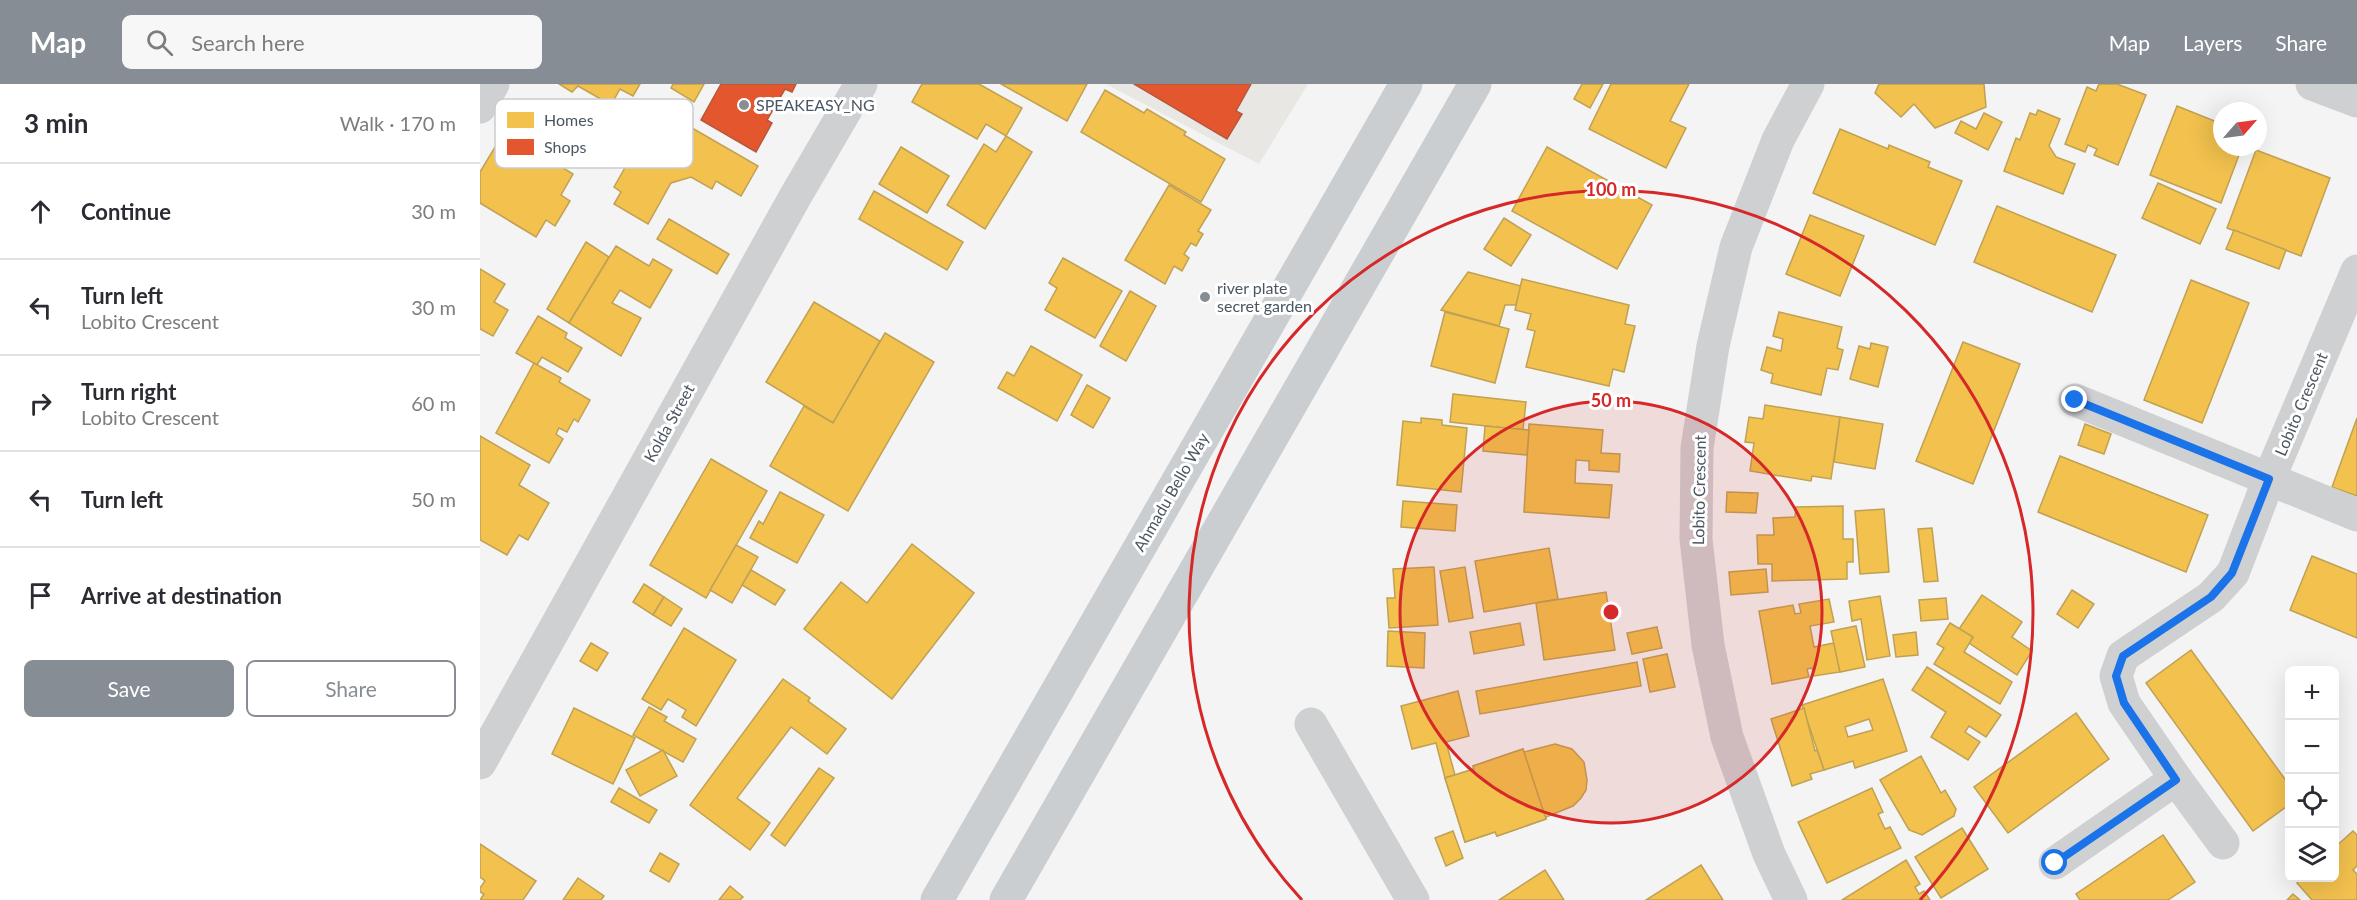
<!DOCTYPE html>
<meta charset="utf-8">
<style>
:root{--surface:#fff;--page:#f7f7f7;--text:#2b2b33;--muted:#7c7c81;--line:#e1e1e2;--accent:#868d94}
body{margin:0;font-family:Lato,sans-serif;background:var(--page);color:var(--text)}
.controls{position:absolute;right:18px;bottom:18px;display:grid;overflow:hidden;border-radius:9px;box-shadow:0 6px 24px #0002}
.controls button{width:54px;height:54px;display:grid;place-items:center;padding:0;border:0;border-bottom:2px solid var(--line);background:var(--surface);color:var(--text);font:30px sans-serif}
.compass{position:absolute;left:1733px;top:18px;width:54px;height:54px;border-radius:50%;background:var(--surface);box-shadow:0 6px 24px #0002;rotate:62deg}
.stop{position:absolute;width:18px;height:18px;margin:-14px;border:4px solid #1a73e8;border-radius:50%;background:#fff}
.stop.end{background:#1a73e8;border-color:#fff;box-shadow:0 2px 6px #0008}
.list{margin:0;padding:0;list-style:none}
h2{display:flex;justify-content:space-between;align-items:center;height:78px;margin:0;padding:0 24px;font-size:26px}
h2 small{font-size:20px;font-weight:400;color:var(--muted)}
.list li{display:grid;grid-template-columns:39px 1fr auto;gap:18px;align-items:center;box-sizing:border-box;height:96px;padding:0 24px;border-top:2px solid var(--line)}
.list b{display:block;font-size:22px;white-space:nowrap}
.list p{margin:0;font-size:20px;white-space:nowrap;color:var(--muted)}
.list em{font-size:20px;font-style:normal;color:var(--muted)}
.actions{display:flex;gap:12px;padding:18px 24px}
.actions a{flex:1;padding:14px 0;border:2px solid var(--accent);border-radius:9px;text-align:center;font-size:21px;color:var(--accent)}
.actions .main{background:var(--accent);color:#fff}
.icon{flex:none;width:33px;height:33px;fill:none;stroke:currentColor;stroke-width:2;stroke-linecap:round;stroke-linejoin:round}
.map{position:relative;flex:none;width:1877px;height:816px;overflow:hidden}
header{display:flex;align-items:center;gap:36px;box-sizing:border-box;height:84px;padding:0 30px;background:var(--accent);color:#fff}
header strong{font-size:28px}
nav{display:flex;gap:33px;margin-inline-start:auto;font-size:21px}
.search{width:420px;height:54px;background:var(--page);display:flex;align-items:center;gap:15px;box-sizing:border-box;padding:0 21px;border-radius:9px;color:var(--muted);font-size:22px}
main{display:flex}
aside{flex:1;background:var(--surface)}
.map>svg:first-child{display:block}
.commercial{fill:#e8e7e3}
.homes{fill:#f2c14e;stroke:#c0a154;stroke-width:1.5;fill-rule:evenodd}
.shops{fill:#e4572e;stroke:#b6573d;stroke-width:1.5}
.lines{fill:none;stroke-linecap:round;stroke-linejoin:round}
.minor{stroke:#ced0d2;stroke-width:33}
.major{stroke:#caced1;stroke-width:33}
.route{stroke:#1a73e8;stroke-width:8}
.ring{fill:none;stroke:#d62828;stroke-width:3}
.poi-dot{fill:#868d94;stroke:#fff;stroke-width:2}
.labels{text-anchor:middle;stroke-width:6;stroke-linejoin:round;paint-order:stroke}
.poi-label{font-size:16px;fill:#4a5661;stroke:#fff;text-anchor:start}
.street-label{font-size:16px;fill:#4a5661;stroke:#fff}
.key{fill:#fff;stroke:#c9ccd0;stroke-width:1.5}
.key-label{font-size:16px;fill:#4a5661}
.centre{fill:#d62828;stroke:#fff;stroke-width:3}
.ring-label{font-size:18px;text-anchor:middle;font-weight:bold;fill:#d62828;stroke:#fff;stroke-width:6;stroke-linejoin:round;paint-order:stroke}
</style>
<header>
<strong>Map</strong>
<div class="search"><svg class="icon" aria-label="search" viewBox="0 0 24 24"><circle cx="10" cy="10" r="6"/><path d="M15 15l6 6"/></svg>Search here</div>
<nav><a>Map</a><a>Layers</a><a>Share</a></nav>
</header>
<main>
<aside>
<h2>3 min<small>Walk · 170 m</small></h2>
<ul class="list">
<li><svg class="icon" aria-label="ahead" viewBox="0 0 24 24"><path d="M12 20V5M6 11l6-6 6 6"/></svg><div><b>Continue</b></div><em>30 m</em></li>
<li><svg class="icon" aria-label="left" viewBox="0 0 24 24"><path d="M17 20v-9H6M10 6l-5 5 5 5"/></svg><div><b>Turn left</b><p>Lobito Crescent</p></div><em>30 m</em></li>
<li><svg class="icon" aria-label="right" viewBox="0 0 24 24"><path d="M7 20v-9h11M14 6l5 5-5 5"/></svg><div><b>Turn right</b><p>Lobito Crescent</p></div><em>60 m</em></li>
<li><svg class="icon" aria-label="left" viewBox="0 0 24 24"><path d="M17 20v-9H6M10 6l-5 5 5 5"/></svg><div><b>Turn left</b></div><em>50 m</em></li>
<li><svg class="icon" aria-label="arrive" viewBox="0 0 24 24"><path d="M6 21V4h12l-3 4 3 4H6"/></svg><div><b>Arrive at destination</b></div></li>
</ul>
<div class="actions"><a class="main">Save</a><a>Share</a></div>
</aside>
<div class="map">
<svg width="1877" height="816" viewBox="0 0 1877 816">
<rect width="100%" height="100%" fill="#f4f4f4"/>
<polygon class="commercial" points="626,0 828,0 779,80"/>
<g class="homes">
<polygon points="79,0 160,0 153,12 140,5 131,21 98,2 92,8"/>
<polygon points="193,0 224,0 214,18 191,4"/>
<polygon points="442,0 499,0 542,24 526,52 506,40 497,55 432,18"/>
<polygon points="521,0 607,0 587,37"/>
<polygon points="1102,0 1123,0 1110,24 1094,15"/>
<polygon points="1131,0 1209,0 1190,37 1206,44 1186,84 1109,45"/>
<polygon points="1399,0 1504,0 1506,23 1455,44 1434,20 1421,33 1395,9"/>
<polygon points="1619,0 1637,0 1666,11 1638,81 1614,71 1617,65 1608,61 1605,68 1585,60 1607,3 1616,7"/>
<polygon points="625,6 664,29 667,25 706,48 704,51 745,75 721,118 601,48"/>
<polygon points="1697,22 1742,40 1742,63 1762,63 1741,119 1670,91"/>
<polygon points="1558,26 1580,35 1569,62 1576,73 1595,80 1583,110 1524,87 1536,54 1540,56 1550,29 1556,31"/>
<polygon points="1504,29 1522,38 1508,66 1475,49 1481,37 1496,45"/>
<polygon points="193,33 278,82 261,112 236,97 232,105 211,93 191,99 168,140 134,120 141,108 134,103 171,38 178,35"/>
<polygon points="27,43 62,65 59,69 93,90 81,111 90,117 75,142 66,136 56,153 0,119 0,88"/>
<polygon points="1360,45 1408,65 1409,61 1450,78 1448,83 1482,97 1455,161 1333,109"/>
<polygon points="526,52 552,68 505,145 467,121 504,60 516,68"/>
<polygon points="421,63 469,92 447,129 399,100"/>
<polygon points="1067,63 1172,121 1137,185 1032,127"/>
<polygon points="1776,66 1850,94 1821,172 1747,144"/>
<polygon points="1678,99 1736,125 1720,160 1662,134"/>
<polygon points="689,101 731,126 718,147 723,150 716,162 711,159 704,170 709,174 702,187 694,182 685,200 645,176"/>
<polygon points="394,107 483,158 467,186 379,135"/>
<polygon points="1517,122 1636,171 1612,228 1494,178"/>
<polygon points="1330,131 1384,152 1360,212 1306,190"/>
<polygon points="1024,134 1051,151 1031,182 1004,165"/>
<polygon points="189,135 249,170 237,190 177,155"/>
<polygon points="1754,146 1806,166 1799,185 1746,165"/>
<polygon points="106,158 129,173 89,239 67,225"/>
<polygon points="136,162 169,182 173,175 192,186 170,224 140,206 132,219 161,234 141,272 89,239"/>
<polygon points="583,174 642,207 615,254 565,226 577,204 569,199"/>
<polygon points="0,185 25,200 14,218 28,226 13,252 0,245"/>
<polygon points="988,188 1041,202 1036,221 1025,221 1019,242 961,226"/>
<polygon points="1042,195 1149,221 1145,240 1155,242 1144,288 1133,285 1129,302 1046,283 1055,247 1047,245 1051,230 1035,226"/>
<polygon points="1711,196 1769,219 1722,339 1664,316"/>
<polygon points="650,207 676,222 646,277 620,262"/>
<polygon points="334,218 400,257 353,339 286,298"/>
<polygon points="965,228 1029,245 1015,299 951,282"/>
<polygon points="1299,228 1362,243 1357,264 1363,266 1358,286 1347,284 1341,311 1291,299 1293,290 1281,286 1287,263 1301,267 1303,255 1293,252"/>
<polygon points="58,232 87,249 85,254 102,264 88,288 62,273 57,281 36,269"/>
<polygon points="405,249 454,278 368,427 290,382 324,322 353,339"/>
<polygon points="1483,258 1540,280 1493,400 1436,377"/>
<polygon points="1391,259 1408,263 1398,303 1370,295 1379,262 1390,265"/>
<polygon points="551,262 602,291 577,337 518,304 527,288 534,292"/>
<polygon points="54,279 81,294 79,298 110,316 98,338 94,335 87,348 79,344 76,350 83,355 69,379 16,349"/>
<polygon points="607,301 630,314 613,344 591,331"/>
<polygon points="973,310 1046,318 1043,346 970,338"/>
<polygon points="1285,321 1360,333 1351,395 1332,392 1331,397 1270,387 1274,359 1265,358 1269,333 1283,335"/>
<polygon points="1360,333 1403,340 1395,385 1354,378"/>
<polygon points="941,334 962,336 962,341 987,344 981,408 917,401 923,337 941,339"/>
<polygon points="1877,334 1877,412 1852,403"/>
<polygon points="1049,340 1123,346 1121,369 1140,370 1139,388 1109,386 1109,377 1096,376 1095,399 1132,401 1129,434 1044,428"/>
<polygon points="1605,340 1631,350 1624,370 1598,361"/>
<polygon points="1005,342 1049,346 1047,371 1003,367"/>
<polygon points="0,352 50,381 39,401 69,419 48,456 39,451 27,471 0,456"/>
<polygon points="1580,372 1728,431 1706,488 1558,428"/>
<polygon points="231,375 287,407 226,514 170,481"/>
<polygon points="300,408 344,431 317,479 270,454 279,437 283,440"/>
<polygon points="1247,408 1278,409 1276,429 1246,428"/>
<polygon points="923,417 977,421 975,447 921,443"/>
<polygon points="1363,422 1363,455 1373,455 1373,478 1367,478 1367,495 1292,497 1292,480 1278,480 1277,451 1294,451 1293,434 1315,433 1316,423"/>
<polygon points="1404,425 1409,488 1380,490 1375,427"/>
<polygon points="1452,444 1458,497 1444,498 1438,445"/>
<polygon points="432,460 494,509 412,615 324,545 361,498 387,519"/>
<polygon points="256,461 278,473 252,519 230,506"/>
<polygon points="1069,464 1078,515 1004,528 995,477"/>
<polygon points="1832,472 1877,490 1877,554 1810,526"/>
<polygon points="954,483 958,541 909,544 907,514 915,514 913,485"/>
<polygon points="985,483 993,534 969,538 960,487"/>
<polygon points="1286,485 1288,508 1251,511 1249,488"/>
<polygon points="271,486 305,506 295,521 262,501"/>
<polygon points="164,500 184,513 173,531 153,518"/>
<polygon points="1592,506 1614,520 1598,544 1577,530"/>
<polygon points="1126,508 1135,566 1064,576 1056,519"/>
<polygon points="1502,511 1542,538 1532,553 1552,567 1537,591 1489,559 1493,553 1479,545"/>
<polygon points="1400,512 1410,572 1387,576 1381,535 1372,537 1369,517"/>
<polygon points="184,513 202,525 191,542 173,531"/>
<polygon points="1466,514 1468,535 1441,537 1439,516"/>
<polygon points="1349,515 1354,538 1330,542 1334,563 1354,559 1360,588 1334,592 1332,584 1327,585 1329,593 1292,600 1279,527 1313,521 1315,530 1321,529 1319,520"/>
<polygon points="1040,539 1044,561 994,570 990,548"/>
<polygon points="1470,539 1493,553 1484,568 1532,598 1520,620 1454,580 1464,564 1457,560"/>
<polygon points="1376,542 1385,583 1360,588 1351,547"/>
<polygon points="1177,543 1182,564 1152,570 1147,549"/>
<polygon points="204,544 256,576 216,642 202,633 206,626 188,615 181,626 162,615"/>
<polygon points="908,547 945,549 944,584 907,582"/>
<polygon points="1436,548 1438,571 1416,573 1413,551"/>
<polygon points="111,559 128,569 117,587 100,577"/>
<polygon points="1711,566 1810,702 1810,720 1773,747 1666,599"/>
<polygon points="1187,570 1195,603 1170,608 1163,575"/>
<polygon points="1157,578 1161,602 1000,630 996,607"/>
<polygon points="1447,583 1521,631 1506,653 1489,642 1485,648 1500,658 1488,676 1451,653 1466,628 1432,606"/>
<polygon points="303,595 330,614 328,617 366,645 347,670 311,643 257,714 290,739 270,766 210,721"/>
<path d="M1403,595L1427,667L1375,684L1373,677L1344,686L1322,621ZM1389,635L1393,646L1368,653L1365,643Z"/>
<polygon points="978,607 989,652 966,658 975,691 965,694 956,659 932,665 921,622"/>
<polygon points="169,623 187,633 184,637 216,655 203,678 153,651"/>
<polygon points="94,624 155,654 133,700 72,670"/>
<polygon points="1324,624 1335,667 1337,666 1344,686 1330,690 1332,695 1312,702 1291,635"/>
<polygon points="1596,629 1629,675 1528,749 1494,703"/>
<polygon points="1075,660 1092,665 1104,678 1107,696 1106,706 1101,714 1093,722 1066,733 1066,735 1017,752 1015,748 985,758 965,694 994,685 993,682 1043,665 1044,668"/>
<polygon points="1043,665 1066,735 1017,752 1015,748 985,758 965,694 994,685 993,682"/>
<polygon points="183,666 197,692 160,712 146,686"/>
<polygon points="1441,672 1461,709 1465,706 1476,725 1474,732 1442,751 1429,746 1400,696"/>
<polygon points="339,684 354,694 305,762 291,751"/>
<polygon points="139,704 177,726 169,739 131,718"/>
<polygon points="1392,704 1403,728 1398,730 1405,745 1410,743 1421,764 1347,799 1318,738"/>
<polygon points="1482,744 1508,785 1461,814 1435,773"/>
<polygon points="973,747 983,774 966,782 955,754"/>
<polygon points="1873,747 1877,751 1877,782 1873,786 1877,790 1877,816 1832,816 1817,799 1823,794 1854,794 1854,764"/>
<polygon points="1683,751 1715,798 1688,816 1600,816 1596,810"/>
<polygon points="0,760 56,797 43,816 0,816 4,810 0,808 0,804 5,797 0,793"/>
<polygon points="180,769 199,780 189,798 170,787"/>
<polygon points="1426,776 1440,800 1435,803 1439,810 1444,807 1450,816 1362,816"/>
<polygon points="1221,781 1243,816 1166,816"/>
<polygon points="1065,786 1084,816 1019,816"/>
<polygon points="98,794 124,812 121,816 83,816"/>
<polygon points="250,802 263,813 260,816 239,816"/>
<polygon points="1813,810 1820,816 1807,816"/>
</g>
<g class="shops">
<polygon points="241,0 316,0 312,8 305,5 287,36 292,39 276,68 221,36"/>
<polygon points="654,0 771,0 756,27 762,30 747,55"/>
</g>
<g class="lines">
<g class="minor">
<polyline points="1832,0 1877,17"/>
<polyline points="0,23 13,0"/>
<polyline points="1595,316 1877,431"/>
<polyline points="831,640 933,816"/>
<polyline points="0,679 315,113 381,0"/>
<polyline points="1743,759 1696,695 1644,619 1636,592 1643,572 1731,513 1753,489 1789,395 1877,187"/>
<polyline points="1575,779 1696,695"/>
<polyline points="1311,816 1289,770 1247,653 1228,561 1216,455 1217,364 1233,262 1256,163 1298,56 1328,0"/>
</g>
<g class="major">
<polyline points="457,816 926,0"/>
<polyline points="526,816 995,0"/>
</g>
</g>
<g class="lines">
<polyline class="route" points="1575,779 1696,696 1644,619 1636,592 1643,572 1731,513 1752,489 1789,395 1595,316"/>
</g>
<circle cx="1131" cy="528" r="211" fill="#d62828" fill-opacity=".12"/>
<g class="ring">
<circle cx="1131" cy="528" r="211"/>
<path d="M822 816A422 422 0 1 1 1440 816"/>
</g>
<g class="poi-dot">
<circle cx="264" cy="21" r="6"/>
<circle cx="725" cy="213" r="6"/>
</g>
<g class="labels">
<g class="poi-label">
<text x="276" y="27">SPEAKEASY_NG</text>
<text x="737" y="210">river plate<tspan x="737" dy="18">secret garden</tspan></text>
</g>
<g class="street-label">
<text transform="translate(1821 320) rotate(-67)" y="6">Lobito Crescent</text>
<text transform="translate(189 339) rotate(-61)" y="6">Kolda Street</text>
<text transform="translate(1219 406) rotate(-89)" y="6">Lobito Crescent</text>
<text transform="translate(691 408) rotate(-60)" y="6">Ahmadu Bello Way</text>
</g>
</g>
<rect x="15" y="15" width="198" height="69" rx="9" class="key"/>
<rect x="27" y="28" width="27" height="16" fill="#f2c14e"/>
<rect x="27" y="55" width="27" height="16" fill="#e4572e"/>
<g class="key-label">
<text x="64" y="42">Homes</text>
<text x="64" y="69">Shops</text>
</g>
<circle cx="1131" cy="528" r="9" class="centre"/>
<g class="ring-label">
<text x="1131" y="112">100 m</text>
<text x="1131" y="323">50 m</text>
</g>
</svg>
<div class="controls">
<button>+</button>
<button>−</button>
<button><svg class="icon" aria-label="locate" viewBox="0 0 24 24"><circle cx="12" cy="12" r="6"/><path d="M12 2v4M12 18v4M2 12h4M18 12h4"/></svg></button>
<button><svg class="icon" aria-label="layers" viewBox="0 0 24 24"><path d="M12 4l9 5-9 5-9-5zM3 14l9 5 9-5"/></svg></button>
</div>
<svg class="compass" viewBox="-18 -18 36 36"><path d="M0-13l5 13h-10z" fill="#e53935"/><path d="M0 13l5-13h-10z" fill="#7c7c81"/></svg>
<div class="stop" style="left:1575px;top:779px"></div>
<div class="stop end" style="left:1595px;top:316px"></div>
</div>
</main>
